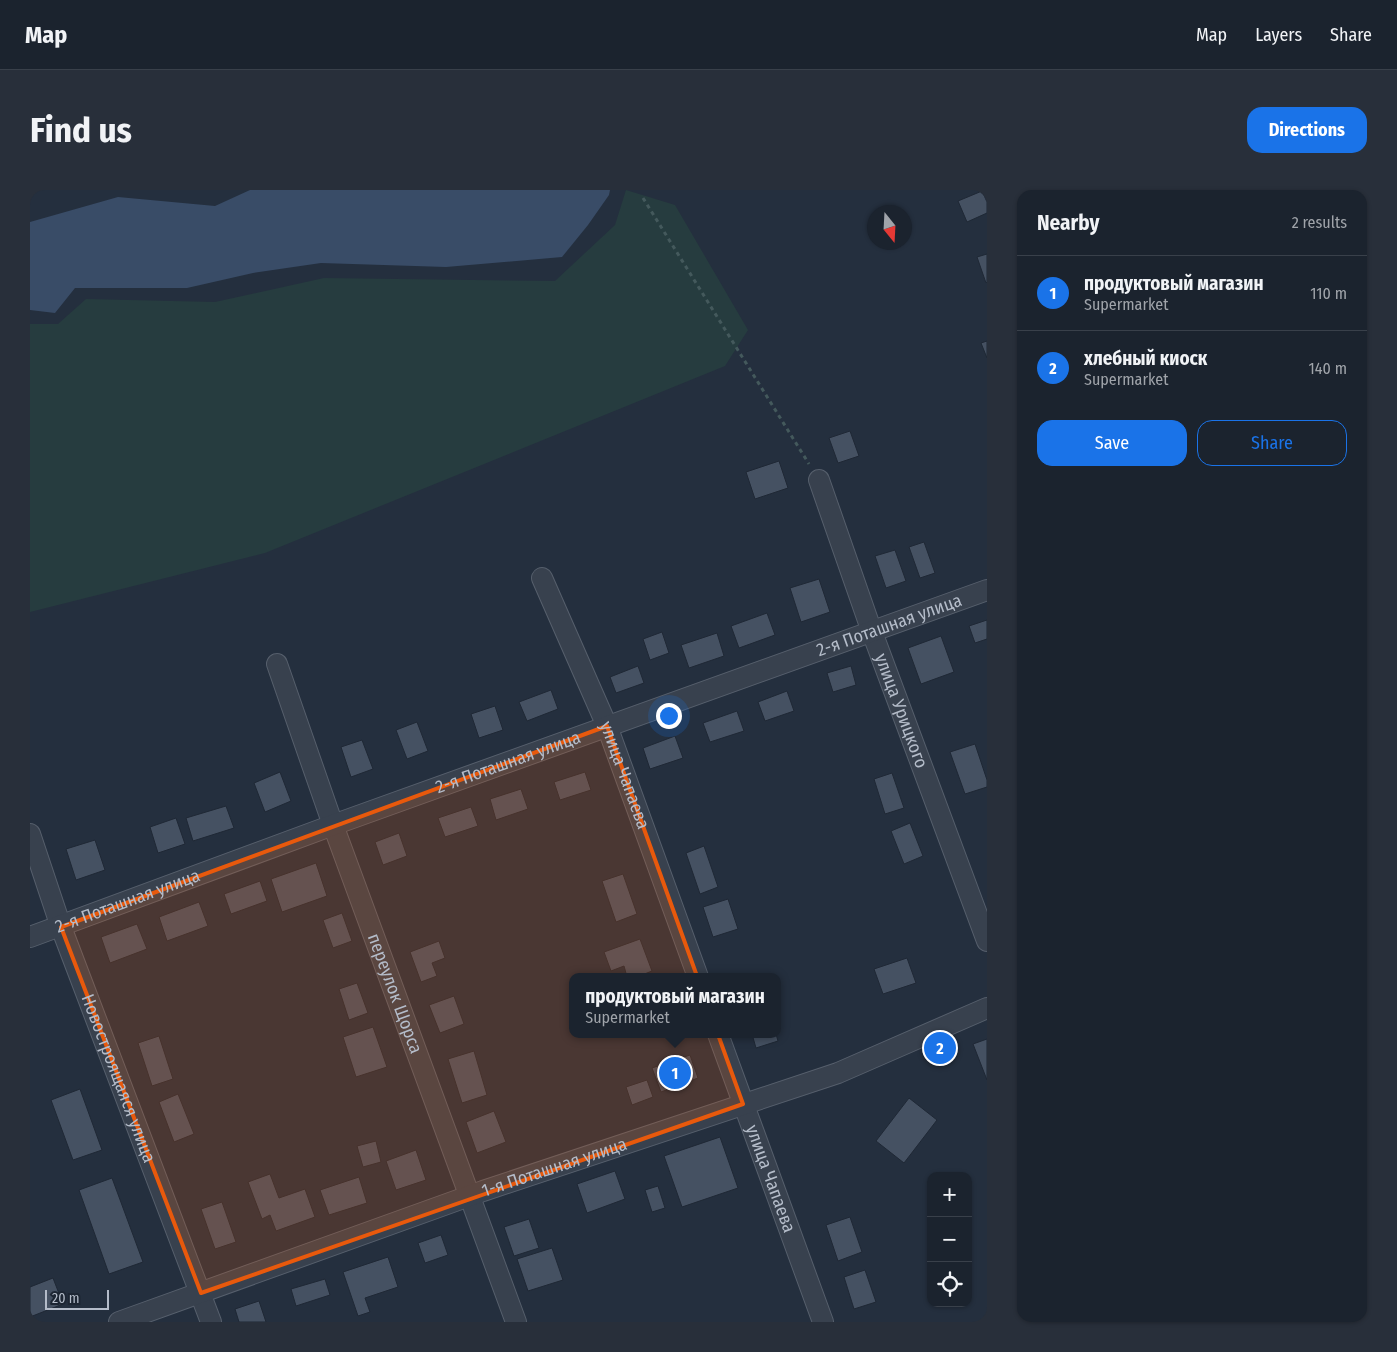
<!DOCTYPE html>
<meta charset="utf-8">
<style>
:root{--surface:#1b232e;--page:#282f3a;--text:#f1f3f6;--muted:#a0a4aa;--line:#39404a;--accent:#1a73e8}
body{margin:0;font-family:"Fira Sans Condensed",sans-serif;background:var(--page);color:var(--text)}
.controls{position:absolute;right:15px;bottom:15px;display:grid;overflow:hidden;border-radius:10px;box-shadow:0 1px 4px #0004}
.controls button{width:45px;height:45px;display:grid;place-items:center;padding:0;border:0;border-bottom:1px solid var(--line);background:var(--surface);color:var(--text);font:25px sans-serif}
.compass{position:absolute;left:837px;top:15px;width:45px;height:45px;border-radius:50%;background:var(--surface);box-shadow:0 1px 4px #0004;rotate:162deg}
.scale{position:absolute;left:15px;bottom:12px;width:64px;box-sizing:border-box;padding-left:5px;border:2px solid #b4bcc9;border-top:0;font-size:14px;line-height:18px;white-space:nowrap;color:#b4bcc9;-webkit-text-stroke:4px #1d2633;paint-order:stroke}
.you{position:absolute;left:638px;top:525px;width:18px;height:18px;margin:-12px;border:4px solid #fff;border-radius:50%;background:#1a73e8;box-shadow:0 0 0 8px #1a73e833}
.badge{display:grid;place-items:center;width:32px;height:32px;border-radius:50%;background:var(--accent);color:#fff;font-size:16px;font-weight:700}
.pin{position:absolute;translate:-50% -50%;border:2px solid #fff;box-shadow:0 1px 5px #0006}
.popup{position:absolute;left:539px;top:783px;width:212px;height:65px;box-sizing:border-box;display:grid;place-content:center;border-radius:10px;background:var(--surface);filter:drop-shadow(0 1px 4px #0005);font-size:16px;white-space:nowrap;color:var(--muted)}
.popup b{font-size:19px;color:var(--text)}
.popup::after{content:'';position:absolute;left:50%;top:100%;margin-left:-10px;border:10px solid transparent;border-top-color:var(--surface)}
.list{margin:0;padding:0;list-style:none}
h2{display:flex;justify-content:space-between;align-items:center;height:65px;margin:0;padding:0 20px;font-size:21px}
h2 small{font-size:16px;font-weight:400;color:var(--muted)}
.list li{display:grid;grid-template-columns:32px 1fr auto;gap:15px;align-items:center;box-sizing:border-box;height:75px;padding:0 20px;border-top:1px solid var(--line)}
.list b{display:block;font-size:19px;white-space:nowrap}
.list p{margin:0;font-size:16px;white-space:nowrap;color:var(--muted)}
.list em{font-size:16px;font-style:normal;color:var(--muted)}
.actions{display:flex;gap:10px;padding:15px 20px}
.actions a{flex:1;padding:11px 0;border:1px solid var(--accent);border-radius:15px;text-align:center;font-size:18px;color:var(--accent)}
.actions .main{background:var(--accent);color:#fff}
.icon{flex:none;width:28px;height:28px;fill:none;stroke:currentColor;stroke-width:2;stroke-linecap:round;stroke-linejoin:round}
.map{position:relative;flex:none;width:957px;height:1132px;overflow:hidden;border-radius:15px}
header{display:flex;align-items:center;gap:30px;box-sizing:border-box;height:70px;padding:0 25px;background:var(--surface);border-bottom:1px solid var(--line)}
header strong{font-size:24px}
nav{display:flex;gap:28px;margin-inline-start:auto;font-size:18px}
.intro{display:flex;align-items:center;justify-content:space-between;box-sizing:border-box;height:120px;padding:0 30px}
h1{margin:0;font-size:35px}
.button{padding:12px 22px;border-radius:15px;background:var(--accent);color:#fff;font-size:18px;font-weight:700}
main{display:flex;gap:30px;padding:0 30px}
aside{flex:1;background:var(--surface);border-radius:15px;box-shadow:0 1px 4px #0004}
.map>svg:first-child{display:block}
.green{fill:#263c3f}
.water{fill:#394c67}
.building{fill:#455162;stroke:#1f2835}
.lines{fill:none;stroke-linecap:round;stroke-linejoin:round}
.minor-casing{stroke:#565f6c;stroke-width:22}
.path{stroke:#44595c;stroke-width:3;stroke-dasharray:4 4;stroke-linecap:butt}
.minor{stroke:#38414e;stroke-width:20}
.marked{fill:#e8590c;fill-opacity:0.2;stroke:#e8590c;stroke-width:4;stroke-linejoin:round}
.labels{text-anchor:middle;stroke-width:4;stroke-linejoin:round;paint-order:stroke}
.street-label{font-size:18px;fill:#b4bcc9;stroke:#1d2633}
</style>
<header>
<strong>Map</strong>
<nav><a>Map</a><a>Layers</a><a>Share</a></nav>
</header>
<div class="intro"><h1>Find us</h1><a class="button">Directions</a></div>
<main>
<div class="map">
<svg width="957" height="1132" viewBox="0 0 957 1132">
<rect width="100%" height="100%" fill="#242f3e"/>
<polygon class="green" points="596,0 645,15 718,140 695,176 235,363 0,422 0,134 28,134 56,109 185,112 294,88 525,91 585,35"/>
<polygon class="water" points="220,0 580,0 579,5 558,35 532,67 416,77 291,73 223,83 157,98 45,98 25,123 0,120 0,32 88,7 185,16"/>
<g class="building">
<polygon points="952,1 957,12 957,23 937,32 928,11"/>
<polygon points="957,64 957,92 956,93 947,67"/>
<polygon points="957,151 957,168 951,153"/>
<polygon points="820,241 829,266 808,273 799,248"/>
<polygon points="749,271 758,298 725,309 716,282"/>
<polygon points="894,352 905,383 890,388 879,357"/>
<polygon points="865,360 876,391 856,398 845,366"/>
<polygon points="789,389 800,422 771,432 760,398"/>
<polygon points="737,423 745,445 709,458 701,436"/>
<polygon points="957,430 957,449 945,453 939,436"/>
<polygon points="632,442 639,463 620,470 613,449"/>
<polygon points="687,443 694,466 659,478 651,455"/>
<polygon points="911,446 924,482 891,494 878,458"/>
<polygon points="608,476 614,493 586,503 580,487"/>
<polygon points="821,476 826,495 803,502 797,483"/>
<polygon points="521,500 528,519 497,531 489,512"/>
<polygon points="757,501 764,521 735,531 728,512"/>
<polygon points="465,516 473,540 449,548 441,524"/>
<polygon points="707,521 714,541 680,552 673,533"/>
<polygon points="387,532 398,561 377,569 366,540"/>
<polygon points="645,546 653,568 620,579 613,558"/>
<polygon points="332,550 343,579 321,587 311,557"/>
<polygon points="945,554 957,590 957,597 935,604 920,562"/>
<polygon points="250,582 261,611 235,622 224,593"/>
<polygon points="555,582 561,600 530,610 524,592"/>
<polygon points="862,583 874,618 855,624 844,589"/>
<polygon points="491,599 498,619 466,630 460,609"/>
<polygon points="196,616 204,638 163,651 156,628"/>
<polygon points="441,617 448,636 415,647 408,628"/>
<polygon points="146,628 155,654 128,663 120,637"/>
<polygon points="880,633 893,666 874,674 861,641"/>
<polygon points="369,643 377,666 353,675 345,652"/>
<polygon points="65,650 75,680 46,690 36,659"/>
<polygon points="674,656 688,697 670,704 656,663"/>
<polygon points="286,673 297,706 252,722 241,689"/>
<polygon points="593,684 607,724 586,732 572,691"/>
<polygon points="230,691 237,711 201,724 194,704"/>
<polygon points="698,709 708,739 683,747 673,717"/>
<polygon points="169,712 178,736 137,751 129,727"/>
<polygon points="312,723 322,751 303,758 293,730"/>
<polygon points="107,734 117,759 80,773 71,747"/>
<polygon points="610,749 622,781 607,787 597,787 594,776 581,781 574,762"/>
<polygon points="409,751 415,768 402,773 407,786 391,792 380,762"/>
<polygon points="877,768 886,793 853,804 844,779"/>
<polygon points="327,793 338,823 319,830 309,799"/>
<polygon points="424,806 434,834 410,843 399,815"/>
<polygon points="343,837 357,877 326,887 313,847"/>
<polygon points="722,844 746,844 748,851 726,858"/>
<polygon points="129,846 143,889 122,896 108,853"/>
<polygon points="957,849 957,890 943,854"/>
<polygon points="915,850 919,861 904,866 900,855"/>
<polygon points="444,861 457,905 432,913 418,869"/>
<polygon points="660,865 668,888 631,902 622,878"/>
<polygon points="617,890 623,907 602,915 596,897"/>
<polygon points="50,899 72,960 43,970 21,910"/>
<polygon points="148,904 164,944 144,952 129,912"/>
<polygon points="879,908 907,930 874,973 846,951"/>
<polygon points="464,921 476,952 447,963 436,932"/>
<polygon points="690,947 708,998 652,1017 634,966"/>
<polygon points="346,951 351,972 333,977 327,956"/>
<polygon points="386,960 396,990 366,1000 356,971"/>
<polygon points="585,981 595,1009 557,1023 547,994"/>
<polygon points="240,984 249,1008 275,999 285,1027 246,1041 240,1025 232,1029 218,992"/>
<polygon points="329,987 337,1013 299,1025 290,1000"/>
<polygon points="82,988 113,1072 79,1084 49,1000"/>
<polygon points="628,996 635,1018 622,1022 615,1000"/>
<polygon points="192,1012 206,1052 185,1059 171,1019"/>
<polygon points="820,1027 832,1062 808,1071 796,1035"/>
<polygon points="499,1029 509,1058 484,1066 474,1037"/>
<polygon points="411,1045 418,1065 395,1073 388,1053"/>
<polygon points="522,1058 533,1090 498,1101 487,1069"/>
<polygon points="358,1067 368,1097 335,1108 340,1122 328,1126 313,1082"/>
<polygon points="835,1080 846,1112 824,1119 814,1087"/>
<polygon points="23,1088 33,1114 0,1127 0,1097"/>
<polygon points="295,1089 300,1105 266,1116 261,1099"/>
<polygon points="229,1111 236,1132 209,1132 205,1119"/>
</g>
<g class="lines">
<g class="minor-casing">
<g id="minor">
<path id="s1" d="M789,290L842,442L957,751"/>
<path id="s2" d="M512,388L577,536L668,787"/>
<path id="s3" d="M247,474L303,635L486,1132"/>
<path id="s4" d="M0,644L31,737L181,1132"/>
<path id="s5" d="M0,747L303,635L957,400"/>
<path id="s6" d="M688,844L793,1132"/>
<path id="s7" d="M89,1132L453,1001L808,883L957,818"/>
</g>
</g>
<polyline class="path" points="613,8 779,274"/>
<use href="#minor" class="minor"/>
</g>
<path class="marked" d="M577,536L713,914L171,1103L31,737Z"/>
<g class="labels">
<g class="street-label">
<text dy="6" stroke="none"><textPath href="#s5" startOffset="914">2-я Поташная улица</textPath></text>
<text dy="6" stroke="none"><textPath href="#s1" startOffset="245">улица Урицкого</textPath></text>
<text dy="6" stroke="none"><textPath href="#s5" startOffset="509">2-я Поташная улица</textPath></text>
<text dy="6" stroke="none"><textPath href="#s2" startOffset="214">улица Чапаева</textPath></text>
<text dy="6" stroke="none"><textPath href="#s5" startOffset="104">2-я Поташная улица</textPath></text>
<text dy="6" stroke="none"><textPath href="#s3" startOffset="350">переулок Щорса</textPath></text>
<text dy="6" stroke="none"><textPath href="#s4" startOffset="260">Новостроящаяся улица</textPath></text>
<text dy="6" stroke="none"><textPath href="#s7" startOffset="462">1-я Поташная улица</textPath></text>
<text dy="6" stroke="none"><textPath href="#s6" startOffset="154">улица Чапаева</textPath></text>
</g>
</g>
</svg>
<div class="controls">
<button>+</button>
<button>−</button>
<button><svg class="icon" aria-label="locate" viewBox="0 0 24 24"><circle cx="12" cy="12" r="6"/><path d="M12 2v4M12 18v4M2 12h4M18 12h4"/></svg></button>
</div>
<svg class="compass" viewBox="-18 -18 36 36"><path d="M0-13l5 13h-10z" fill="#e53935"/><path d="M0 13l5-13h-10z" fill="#a0a4aa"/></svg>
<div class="scale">20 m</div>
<div class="you"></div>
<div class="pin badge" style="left:645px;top:883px">1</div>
<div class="popup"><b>продуктовый магазин</b>Supermarket</div>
<div class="pin badge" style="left:910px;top:858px">2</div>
</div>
<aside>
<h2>Nearby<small>2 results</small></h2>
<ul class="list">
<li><span class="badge">1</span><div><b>продуктовый магазин</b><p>Supermarket</p></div><em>110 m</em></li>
<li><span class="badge">2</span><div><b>хлебный киоск</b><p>Supermarket</p></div><em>140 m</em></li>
</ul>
<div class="actions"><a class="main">Save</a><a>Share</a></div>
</aside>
</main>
